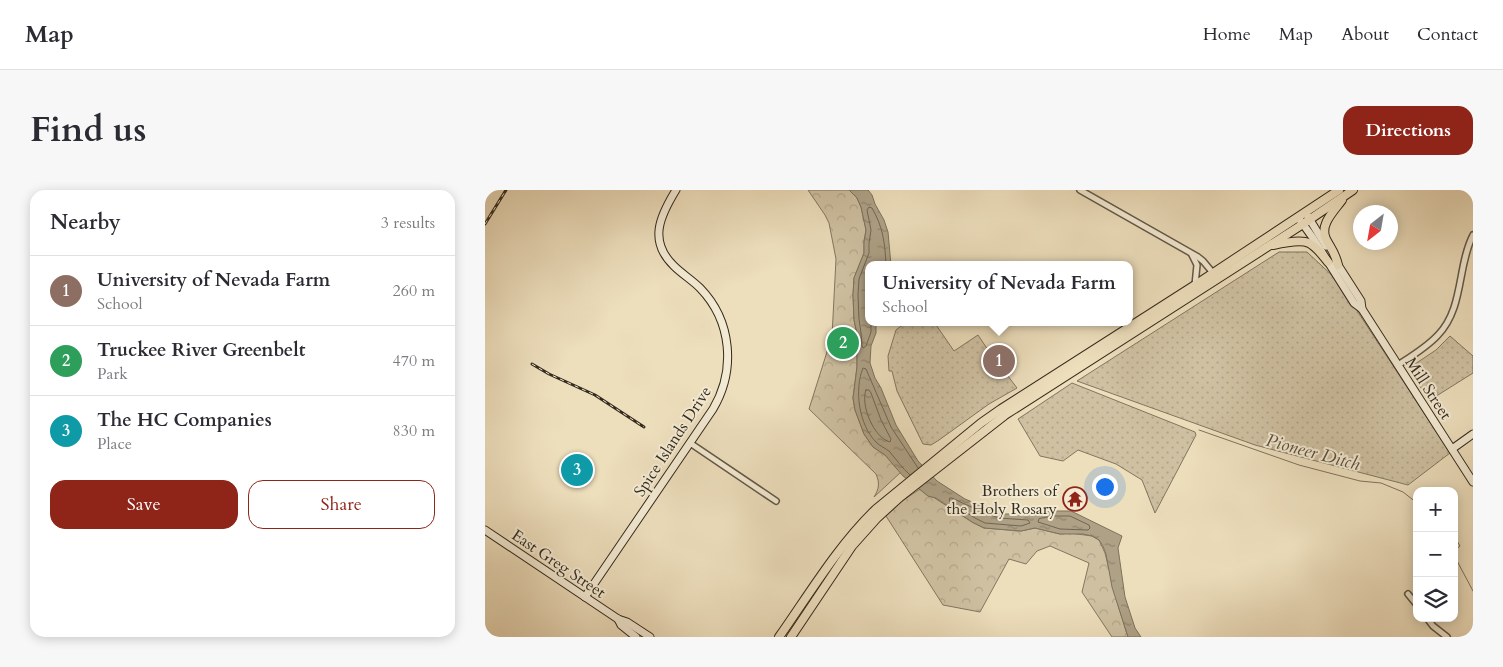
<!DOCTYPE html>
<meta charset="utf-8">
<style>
:root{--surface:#fff;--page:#f7f7f7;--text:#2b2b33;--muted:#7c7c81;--line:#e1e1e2;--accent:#8f2418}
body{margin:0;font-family:Cardo,serif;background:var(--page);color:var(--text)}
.controls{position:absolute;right:15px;bottom:15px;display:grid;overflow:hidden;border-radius:10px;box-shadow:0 2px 12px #0003}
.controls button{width:45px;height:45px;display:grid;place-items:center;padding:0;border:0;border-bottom:1px solid var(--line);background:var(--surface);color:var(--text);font:25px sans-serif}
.compass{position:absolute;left:868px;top:15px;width:45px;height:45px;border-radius:50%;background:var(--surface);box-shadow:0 2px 12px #0003;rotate:211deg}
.you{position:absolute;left:619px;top:296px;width:18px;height:18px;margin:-12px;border:4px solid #fff;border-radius:50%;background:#1a73e8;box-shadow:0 0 0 8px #1a73e833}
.badge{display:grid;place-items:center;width:32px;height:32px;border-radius:50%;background:var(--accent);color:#fff;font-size:16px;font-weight:700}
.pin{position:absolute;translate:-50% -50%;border:2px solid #fff;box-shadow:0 1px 5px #0006}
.popup{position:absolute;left:380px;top:71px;width:268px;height:65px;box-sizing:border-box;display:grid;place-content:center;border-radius:10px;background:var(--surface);filter:drop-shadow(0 1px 4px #0005);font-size:16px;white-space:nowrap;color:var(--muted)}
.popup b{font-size:19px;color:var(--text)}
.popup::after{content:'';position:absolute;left:50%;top:100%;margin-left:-10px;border:10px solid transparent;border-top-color:var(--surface)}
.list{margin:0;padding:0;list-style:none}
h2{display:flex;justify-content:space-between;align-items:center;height:65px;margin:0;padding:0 20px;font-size:21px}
h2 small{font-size:16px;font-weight:400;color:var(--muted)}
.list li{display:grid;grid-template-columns:32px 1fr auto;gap:15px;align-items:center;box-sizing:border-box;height:70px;padding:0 20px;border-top:1px solid var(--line)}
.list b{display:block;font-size:19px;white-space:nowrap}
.list p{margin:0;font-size:16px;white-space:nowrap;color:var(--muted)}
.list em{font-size:16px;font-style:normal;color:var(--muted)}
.actions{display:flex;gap:10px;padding:15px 20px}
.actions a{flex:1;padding:11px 0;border:1px solid var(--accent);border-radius:15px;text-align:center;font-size:18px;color:var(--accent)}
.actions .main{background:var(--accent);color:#fff}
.icon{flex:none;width:28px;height:28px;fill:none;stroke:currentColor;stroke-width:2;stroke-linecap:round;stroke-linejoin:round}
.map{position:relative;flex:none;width:988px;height:447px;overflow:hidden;border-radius:15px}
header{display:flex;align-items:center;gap:30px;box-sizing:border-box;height:70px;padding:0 25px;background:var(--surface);border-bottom:1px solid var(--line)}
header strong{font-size:24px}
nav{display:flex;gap:28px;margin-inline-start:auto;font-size:18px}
.intro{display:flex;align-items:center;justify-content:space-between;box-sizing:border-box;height:120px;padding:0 30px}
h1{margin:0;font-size:35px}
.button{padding:12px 22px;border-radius:15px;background:var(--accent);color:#fff;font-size:18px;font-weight:700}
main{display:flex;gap:30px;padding:0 30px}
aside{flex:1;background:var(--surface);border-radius:15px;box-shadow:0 2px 12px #0003}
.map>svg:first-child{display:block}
.grass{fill:url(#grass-dots);stroke:#817660}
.forest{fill:url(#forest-crowns);stroke:#817660}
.water{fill:url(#water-ripples);stroke:#7d725c}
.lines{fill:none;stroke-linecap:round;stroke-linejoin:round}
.shore{stroke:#716652;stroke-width:1}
.stream{stroke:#7d725c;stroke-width:1}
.street-casing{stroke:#625846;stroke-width:8}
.secondary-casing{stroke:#342b1e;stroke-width:9}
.primary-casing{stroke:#342b1e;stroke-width:10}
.street{stroke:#f3ead3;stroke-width:5}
.secondary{stroke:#f3ead3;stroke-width:7}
.primary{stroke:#eddebc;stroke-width:8}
.rail-casing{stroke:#342b1e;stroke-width:3}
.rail{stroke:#f3ead3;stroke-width:1;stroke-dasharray:4;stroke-linecap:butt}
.labels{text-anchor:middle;stroke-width:4;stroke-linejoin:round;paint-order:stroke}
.street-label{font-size:16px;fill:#342b1e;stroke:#f3ead3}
.poi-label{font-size:16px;fill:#342b1e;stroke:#f3ead3;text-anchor:end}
.water-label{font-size:18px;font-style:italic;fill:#594e3d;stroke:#f3ead3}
</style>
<header>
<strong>Map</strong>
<nav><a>Home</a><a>Map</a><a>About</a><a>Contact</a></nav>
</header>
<div class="intro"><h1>Find us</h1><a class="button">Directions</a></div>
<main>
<aside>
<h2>Nearby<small>3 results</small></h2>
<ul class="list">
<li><span class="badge" style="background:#8d6e63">1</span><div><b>University of Nevada Farm</b><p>School</p></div><em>260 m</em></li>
<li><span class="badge" style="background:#2e9e5b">2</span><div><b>Truckee River Greenbelt</b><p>Park</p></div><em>470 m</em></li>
<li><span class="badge" style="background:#0f9aa8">3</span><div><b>The HC Companies</b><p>Place</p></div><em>830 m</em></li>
</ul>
<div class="actions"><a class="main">Save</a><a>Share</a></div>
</aside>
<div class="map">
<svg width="988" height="447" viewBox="0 0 988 447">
<defs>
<pattern id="grass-dots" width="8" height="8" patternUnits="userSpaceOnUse" patternTransform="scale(1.25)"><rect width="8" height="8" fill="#cec0a1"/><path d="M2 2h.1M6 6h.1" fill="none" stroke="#b2a58a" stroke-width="1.8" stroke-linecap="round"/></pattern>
<pattern id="forest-crowns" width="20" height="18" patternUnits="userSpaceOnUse" patternTransform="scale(1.25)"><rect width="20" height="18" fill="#cec0a1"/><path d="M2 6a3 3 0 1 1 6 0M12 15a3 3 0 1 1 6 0" fill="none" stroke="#b2a58a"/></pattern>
<pattern id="water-ripples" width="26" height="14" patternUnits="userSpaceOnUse" patternTransform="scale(1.25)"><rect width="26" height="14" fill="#aea186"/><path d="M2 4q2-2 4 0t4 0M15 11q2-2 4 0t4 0" fill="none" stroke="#8e836d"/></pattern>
</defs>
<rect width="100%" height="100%" fill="#eddebc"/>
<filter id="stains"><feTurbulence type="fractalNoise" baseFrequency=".004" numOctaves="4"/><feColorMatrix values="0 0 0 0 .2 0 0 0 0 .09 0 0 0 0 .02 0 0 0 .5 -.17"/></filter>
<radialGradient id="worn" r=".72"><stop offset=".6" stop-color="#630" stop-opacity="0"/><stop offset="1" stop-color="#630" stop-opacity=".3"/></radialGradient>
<g class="grass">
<polygon points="794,62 822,62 852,90 965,263 923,295 770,255 592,191"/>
<polygon points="421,132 449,132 469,161 493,145 501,157 532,198 504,214 454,250 446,255 438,254 412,201 407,181 404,181 403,166 411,140"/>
<path d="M965,146L988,166V183L945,210C939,201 923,185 930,174L951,160Z"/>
<polygon points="587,193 710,242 711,245 670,323 657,290 631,274 593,260 578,271 555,266 533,229"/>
</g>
<g class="forest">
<path d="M323,0H364L372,8L376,17L381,40L379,52V63L369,88L368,105L369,130L372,144V177L368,208L370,220L379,244L388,257L400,265L416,282L389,307C394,299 395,293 391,284L324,219L347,146L351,69L344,33L340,25Z"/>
<polygon points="435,299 443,306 448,307 487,332 499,338 536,341 550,338 575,344 585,343 607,346 614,350 620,363 633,415 643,447 627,447 597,402 604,373 565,356 552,361 541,374 524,369 495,422 458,415 401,326 417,311"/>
</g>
<polygon class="water" points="364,0 383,0 387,5 390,14 399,30 403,42 406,75 384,75 384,132 391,132 391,143 386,156 385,173 390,188 396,198 411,235 433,271 452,291 480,309 516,324 552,324 568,321 586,321 637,346 633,358 640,407 650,438 656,447 643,447 627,397 621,364 618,356 614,350 607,346 598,344 575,344 550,338 536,341 499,338 487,332 451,308 443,306 418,286 400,265 388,257 379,244 370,220 368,208 372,177 372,144 369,130 368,105 369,88 379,63 379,52 381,40 376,17 372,8"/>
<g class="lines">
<g class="shore">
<path d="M386,132V142L381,156L378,158L377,156L376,143L374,129L373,105L374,89L384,63V53L386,40L382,20L384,17L387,18C398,37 400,53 401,75"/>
<path d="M381,200H384L386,203L396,230L406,249L405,252C389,248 375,215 381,200Z"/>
<path d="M425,285C417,278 411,269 404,261C400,258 395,256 391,252C374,235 369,200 378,178L381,179L406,237L433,278"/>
<polygon points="465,308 467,308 497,322 514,328 543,330 545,333 536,336 500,333 490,328 465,312"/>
<polygon points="568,326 585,326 604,335 605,338 603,340 575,339 553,332 554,329"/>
</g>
<g class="stream">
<polyline points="714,240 814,275 875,291 896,293 918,302 932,313"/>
<polyline points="972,351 975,356 969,361 970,367 988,401"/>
</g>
<g class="street-casing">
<g id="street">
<polyline points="595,0 713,67 718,71 728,83"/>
<polyline points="707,65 712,75 710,95"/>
<path d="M913,175C927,166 942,157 953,145C979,118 972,77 988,45"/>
<polyline points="205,253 291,311"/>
<polyline points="923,404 932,415"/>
<polyline points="942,428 948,436 962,447"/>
</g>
</g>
<g class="secondary-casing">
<g id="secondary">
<polyline points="822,25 841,56"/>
<polyline points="815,30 828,48 869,113 877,119"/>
<polyline points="851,72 876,111 877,119 988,292"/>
<polyline points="967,259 988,244"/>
<polyline points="0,340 133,429 142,432 165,447"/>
<path d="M100,407L228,219C251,180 247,131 215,98C207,90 197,84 189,76C163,51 175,26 191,0"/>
<polyline points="133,429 136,435 151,447"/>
</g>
</g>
<g class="primary-casing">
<g id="primary">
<path d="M788,55C797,53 816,49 824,53C832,57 838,66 843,72"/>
<path d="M853,75C850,62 846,59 841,49C834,35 849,21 857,10"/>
<path d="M294,447C325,403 352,357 391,319L496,233L516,219L710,95L854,0"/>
<polyline points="306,447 367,356 392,328 415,307 520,225 818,34 868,0"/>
</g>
</g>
<use href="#street" class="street"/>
<use href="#secondary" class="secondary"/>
<use href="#primary" class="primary"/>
<g class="rail-casing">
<g id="rail">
<polyline points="0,34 21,0"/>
<polyline points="47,174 64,184 110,205 159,237"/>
</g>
</g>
<use href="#rail" class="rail"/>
</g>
<defs>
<g id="temple-ring" transform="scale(1.25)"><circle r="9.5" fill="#f3ead3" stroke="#8f2418" stroke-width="1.5"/><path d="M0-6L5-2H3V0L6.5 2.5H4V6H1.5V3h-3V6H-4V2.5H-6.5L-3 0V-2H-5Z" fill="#8f2418"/></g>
</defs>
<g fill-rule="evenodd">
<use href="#temple-ring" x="590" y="309"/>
</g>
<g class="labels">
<g class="street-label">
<text transform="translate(944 198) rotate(57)" y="6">Mill Street</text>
<text transform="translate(187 251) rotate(-57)" y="6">Spice Islands Drive</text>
<text transform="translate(74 373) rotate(34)" y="6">East Greg Street</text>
</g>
<g class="poi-label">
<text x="572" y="306">Brothers of<tspan x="572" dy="18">the Holy Rosary</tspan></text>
</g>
<g class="water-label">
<text transform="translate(828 262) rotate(15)" y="6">Pioneer Ditch</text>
</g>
</g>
<rect width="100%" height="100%" filter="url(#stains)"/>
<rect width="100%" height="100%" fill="url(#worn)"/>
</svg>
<div class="controls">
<button>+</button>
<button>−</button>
<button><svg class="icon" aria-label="layers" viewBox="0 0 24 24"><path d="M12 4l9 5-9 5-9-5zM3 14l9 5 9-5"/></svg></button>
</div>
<svg class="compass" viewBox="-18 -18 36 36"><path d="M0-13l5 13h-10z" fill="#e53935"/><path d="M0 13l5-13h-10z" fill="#7c7c81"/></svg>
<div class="you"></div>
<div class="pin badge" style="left:514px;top:171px;background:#8d6e63">1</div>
<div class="popup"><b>University of Nevada Farm</b>School</div>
<div class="pin badge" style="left:358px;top:153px;background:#2e9e5b">2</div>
<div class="pin badge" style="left:92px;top:280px;background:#0f9aa8">3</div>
</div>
</main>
